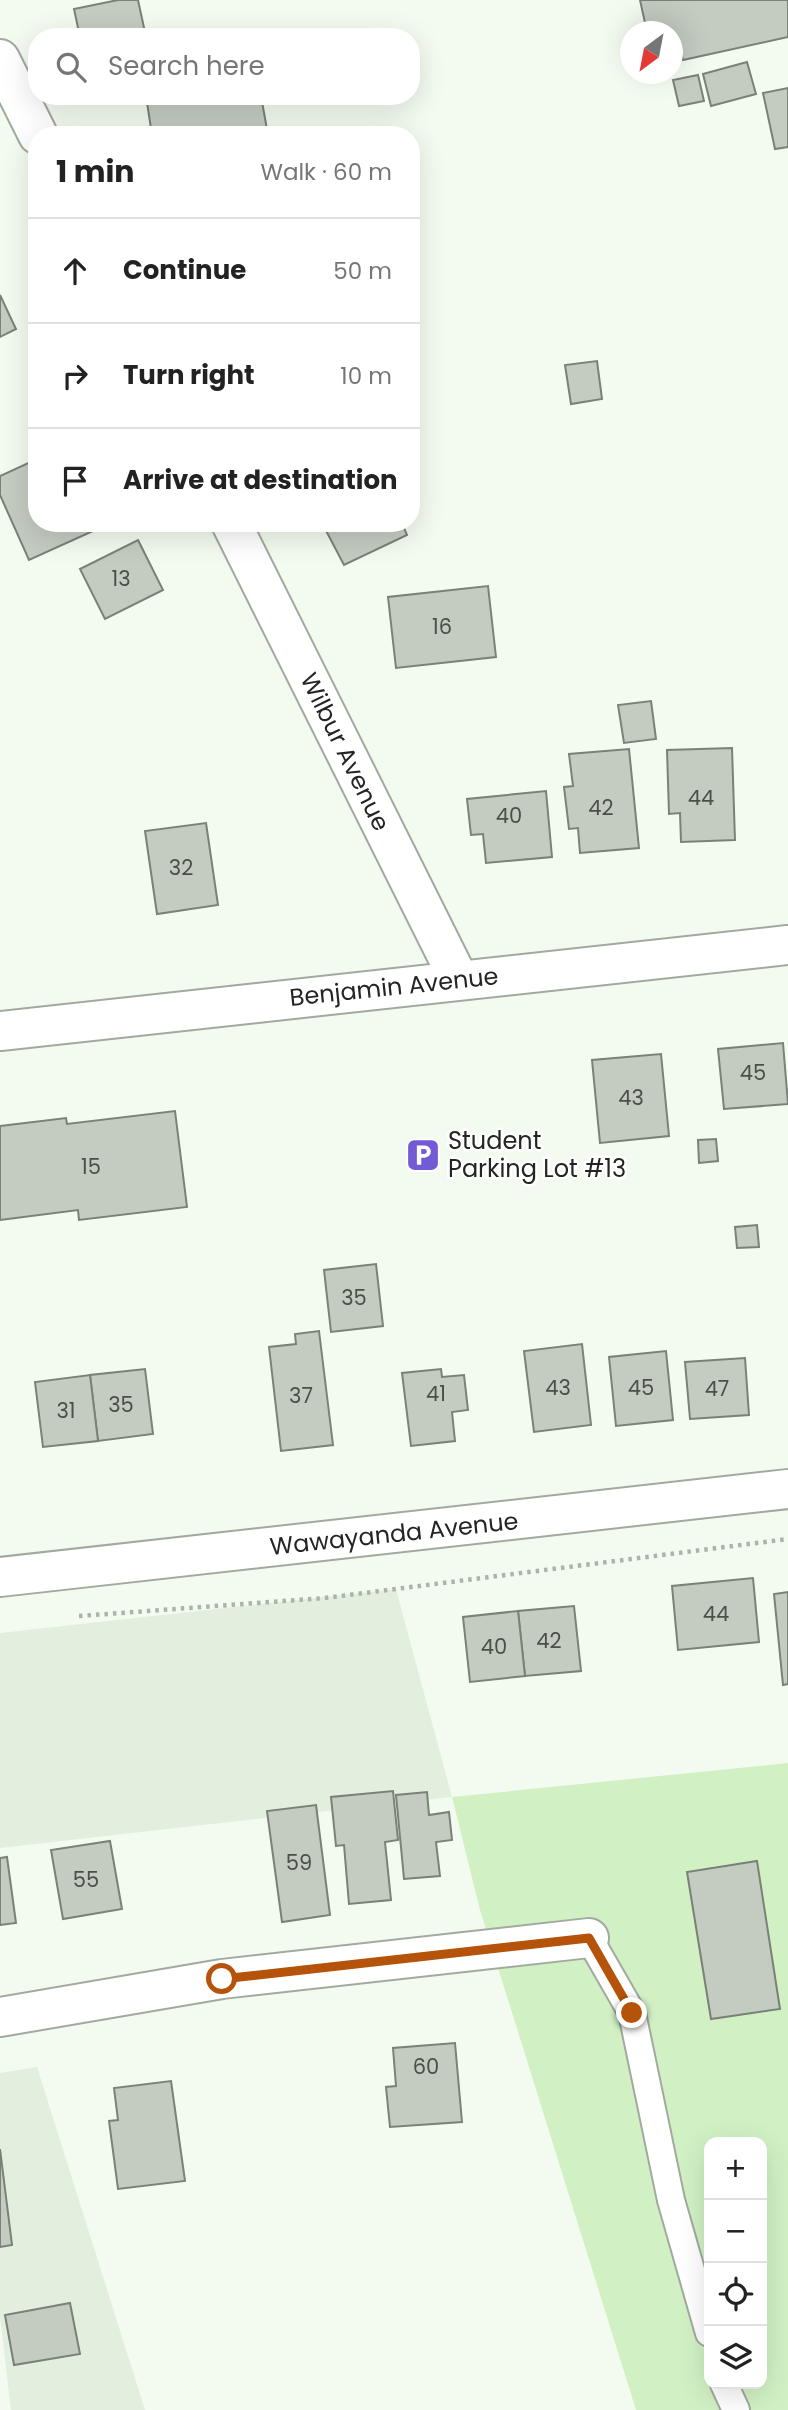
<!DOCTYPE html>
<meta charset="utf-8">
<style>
:root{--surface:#fff;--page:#f2f2f2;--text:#222;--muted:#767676;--line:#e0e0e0}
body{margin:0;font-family:Poppins,sans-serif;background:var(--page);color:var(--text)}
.controls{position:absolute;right:21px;bottom:21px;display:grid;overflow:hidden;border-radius:14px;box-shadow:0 7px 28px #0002}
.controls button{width:63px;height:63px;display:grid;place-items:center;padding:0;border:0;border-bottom:2px solid var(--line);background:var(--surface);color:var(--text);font:35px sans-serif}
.compass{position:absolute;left:620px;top:21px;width:63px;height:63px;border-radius:50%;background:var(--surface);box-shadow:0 7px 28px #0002;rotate:212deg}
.stop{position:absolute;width:21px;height:21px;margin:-16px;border:5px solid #b45309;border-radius:50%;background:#fff}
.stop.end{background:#b45309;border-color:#fff;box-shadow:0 2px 7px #0008}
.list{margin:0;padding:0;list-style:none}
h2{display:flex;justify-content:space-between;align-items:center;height:91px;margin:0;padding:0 28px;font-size:30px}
h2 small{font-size:23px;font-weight:400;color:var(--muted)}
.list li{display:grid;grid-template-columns:46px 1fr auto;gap:21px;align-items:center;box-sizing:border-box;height:105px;padding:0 28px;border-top:2px solid var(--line)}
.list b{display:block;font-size:26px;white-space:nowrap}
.list em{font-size:23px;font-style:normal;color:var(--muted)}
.icon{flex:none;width:38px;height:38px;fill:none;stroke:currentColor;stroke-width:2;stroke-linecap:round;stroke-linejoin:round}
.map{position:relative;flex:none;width:788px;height:2410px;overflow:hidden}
.search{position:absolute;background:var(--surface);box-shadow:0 7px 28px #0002;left:28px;top:28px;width:392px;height:77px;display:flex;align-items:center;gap:18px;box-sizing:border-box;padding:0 24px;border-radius:28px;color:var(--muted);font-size:26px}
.panel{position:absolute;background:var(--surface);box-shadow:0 7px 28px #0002;left:28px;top:126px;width:392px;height:406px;border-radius:28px}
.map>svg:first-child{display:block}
.built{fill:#e2efde}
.green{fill:#d1f1c5;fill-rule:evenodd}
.building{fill:#c4ccc2;stroke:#7a8177;stroke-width:2}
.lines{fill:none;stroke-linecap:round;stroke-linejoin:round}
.service-casing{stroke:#a2aa9f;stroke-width:30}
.minor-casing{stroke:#a2aa9f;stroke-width:42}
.tertiary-casing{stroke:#a2aa9f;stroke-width:42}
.path{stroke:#acb3aa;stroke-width:4.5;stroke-dasharray:3.5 5;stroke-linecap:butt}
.service{stroke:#fff;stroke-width:26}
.minor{stroke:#fff;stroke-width:38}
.tertiary{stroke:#fff;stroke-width:38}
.route{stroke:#b45309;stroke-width:9}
.labels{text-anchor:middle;stroke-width:5;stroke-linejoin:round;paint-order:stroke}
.number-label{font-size:21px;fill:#4a4f49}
.street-label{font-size:24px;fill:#222521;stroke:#fff}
.poi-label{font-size:24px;fill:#222521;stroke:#fff;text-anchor:start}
</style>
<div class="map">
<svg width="788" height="2410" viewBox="0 0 788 2410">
<rect width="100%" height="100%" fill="#f3fbf0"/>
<g class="built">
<polygon points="396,1589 452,1797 0,1848 0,1633"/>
<polygon points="37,2067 145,2410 11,2410 0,2317 0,2073"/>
</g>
<path class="green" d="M788,1763V2410H636L480,1910L452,1797ZM709,2142H762V2384H709Z"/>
<g class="building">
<polygon points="118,0 138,0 146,37 80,37 74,9"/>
<polygon points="640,0 788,0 788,37 683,60 678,41 672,42 672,32 647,32"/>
<polygon points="198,32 199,37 174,37"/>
<polygon points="747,62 756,94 711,106 703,74"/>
<polygon points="698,75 704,101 679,106 673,80"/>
<polygon points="788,88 788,147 775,149 763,93"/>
<polygon points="146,96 261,96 268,135 152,135"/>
<polygon points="0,295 16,329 0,337"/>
<polygon points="597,361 602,399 571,404 565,365"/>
<polygon points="37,459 37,523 89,523 93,531 29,560 0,495 0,476"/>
<polygon points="411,498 418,510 411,514"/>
<polygon points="322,523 402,523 407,535 344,565"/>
<polygon points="138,540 163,590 105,619 80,569"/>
<polygon points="488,586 496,657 396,668 388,597"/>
<polygon points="651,701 656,739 624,743 618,705"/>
<polygon points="732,748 735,840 681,842 680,813 669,814 667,750"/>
<polygon points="629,749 639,848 580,853 578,828 569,829 564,787 573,786 569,754"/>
<polygon points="546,791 552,857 486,863 483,834 471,835 467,799"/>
<polygon points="206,823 218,905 157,914 145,831"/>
<polygon points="783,1043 788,1104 724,1109 718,1049"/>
<polygon points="661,1054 669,1136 600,1143 592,1060"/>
<polygon points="175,1111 187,1207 79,1220 78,1210 0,1220 0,1126 66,1118 67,1124"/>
<polygon points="716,1139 718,1161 699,1163 698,1140"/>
<polygon points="757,1225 759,1247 737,1248 735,1227"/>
<polygon points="376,1264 383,1326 331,1332 324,1270"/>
<polygon points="319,1331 333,1445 281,1451 269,1347 296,1344 295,1334"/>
<polygon points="582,1344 591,1425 534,1432 524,1351"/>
<polygon points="666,1351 673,1420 616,1426 609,1357"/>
<polygon points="745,1358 749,1415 690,1419 685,1362"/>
<polygon points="145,1369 153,1434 98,1441 90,1375"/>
<polygon points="441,1369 442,1377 464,1375 468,1410 452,1412 455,1441 411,1446 402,1373"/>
<polygon points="90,1375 98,1441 43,1447 35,1382"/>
<polygon points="753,1578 759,1642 678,1650 672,1586"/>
<polygon points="788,1592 788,1684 783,1685 774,1594"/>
<polygon points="574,1606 581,1671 525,1676 518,1611"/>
<polygon points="518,1611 525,1676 470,1682 463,1617"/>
<polygon points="393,1791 398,1840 385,1842 391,1900 349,1904 344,1845 336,1846 331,1797"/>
<polygon points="427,1792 429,1815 449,1812 452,1840 436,1842 440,1876 404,1879 396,1795"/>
<polygon points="316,1805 330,1915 282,1922 267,1811"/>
<polygon points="110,1841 122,1909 63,1919 51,1850"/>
<polygon points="7,1857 16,1923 0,1925 0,1858"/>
<polygon points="757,1861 780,2009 711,2019 687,1872"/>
<polygon points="455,2043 462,2122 390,2127 386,2087 396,2086 393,2048"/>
<polygon points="171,2081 185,2181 118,2189 109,2121 118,2120 114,2088"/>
<polygon points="0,2149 12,2245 0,2247"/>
<polygon points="70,2303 80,2354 14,2365 5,2315"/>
</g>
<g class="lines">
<g class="service-casing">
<g id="service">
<polyline points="589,1938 632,2013 671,2200 709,2333"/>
<polyline points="724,2384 736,2410"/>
</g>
</g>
<g class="minor-casing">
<g id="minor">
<polyline points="0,59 38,135"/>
<polyline points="231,523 459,980"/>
<polyline points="0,1031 788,945"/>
<polyline points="0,2017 222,1979 589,1938"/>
</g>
</g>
<g class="tertiary-casing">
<polyline id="tertiary" points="0,1577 788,1489"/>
</g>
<polyline class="path" points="79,1616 325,1598 788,1539"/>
<use href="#service" class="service"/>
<use href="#minor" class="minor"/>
<use href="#tertiary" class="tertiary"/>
</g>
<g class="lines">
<polyline class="route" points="222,1979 589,1938 632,2013"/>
</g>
<defs>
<g id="parking-square" transform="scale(1.75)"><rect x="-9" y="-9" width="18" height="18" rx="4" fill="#725bd5" stroke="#fff"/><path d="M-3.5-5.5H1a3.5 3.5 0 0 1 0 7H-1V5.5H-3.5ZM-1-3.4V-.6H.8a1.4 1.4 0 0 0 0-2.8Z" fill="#fff"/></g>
</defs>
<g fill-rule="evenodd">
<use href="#parking-square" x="423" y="1155"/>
</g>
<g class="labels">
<g class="number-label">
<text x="121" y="586">13</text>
<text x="442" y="634">16</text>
<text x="701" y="805">44</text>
<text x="601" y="815">42</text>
<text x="509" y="823">40</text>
<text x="181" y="875">32</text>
<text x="753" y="1080">45</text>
<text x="631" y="1105">43</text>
<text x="91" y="1174">15</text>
<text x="354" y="1305">35</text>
<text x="558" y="1395">43</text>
<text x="641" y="1395">45</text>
<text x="717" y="1396">47</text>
<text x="436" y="1401">41</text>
<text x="301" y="1403">37</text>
<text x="121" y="1412">35</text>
<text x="66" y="1418">31</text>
<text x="716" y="1621">44</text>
<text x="549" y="1648">42</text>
<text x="494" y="1654">40</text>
<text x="299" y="1870">59</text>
<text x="86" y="1887">55</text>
<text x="426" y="2074">60</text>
</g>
<g class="street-label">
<text transform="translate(345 752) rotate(64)" y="8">Wilbur Avenue</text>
<text transform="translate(394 987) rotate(-6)" y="8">Benjamin Avenue</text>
<text transform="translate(394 1534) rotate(-6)" y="8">Wawayanda Avenue</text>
</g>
<g class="poi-label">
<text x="448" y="1149">Student<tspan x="448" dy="28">Parking Lot #13</tspan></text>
</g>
</g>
</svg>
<div class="controls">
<button>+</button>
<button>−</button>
<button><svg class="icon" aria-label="locate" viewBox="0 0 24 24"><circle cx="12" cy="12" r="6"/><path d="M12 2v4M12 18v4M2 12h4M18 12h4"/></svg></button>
<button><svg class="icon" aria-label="layers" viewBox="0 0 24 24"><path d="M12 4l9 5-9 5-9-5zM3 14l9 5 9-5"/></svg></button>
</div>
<svg class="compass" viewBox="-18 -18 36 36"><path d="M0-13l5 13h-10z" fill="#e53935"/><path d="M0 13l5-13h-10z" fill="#767676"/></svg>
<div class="stop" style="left:222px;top:1979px"></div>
<div class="stop end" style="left:632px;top:2013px"></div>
<div class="search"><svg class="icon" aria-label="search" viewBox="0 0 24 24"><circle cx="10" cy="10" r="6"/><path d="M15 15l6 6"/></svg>Search here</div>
<section class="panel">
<h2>1 min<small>Walk · 60 m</small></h2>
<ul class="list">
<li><svg class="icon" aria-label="ahead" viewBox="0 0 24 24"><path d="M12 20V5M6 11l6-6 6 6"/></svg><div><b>Continue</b></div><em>50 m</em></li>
<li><svg class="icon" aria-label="right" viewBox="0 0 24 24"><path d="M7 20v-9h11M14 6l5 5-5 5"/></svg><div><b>Turn right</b></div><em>10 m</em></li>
<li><svg class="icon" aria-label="arrive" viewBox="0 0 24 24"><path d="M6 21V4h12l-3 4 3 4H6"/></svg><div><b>Arrive at destination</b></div></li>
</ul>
</section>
</div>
